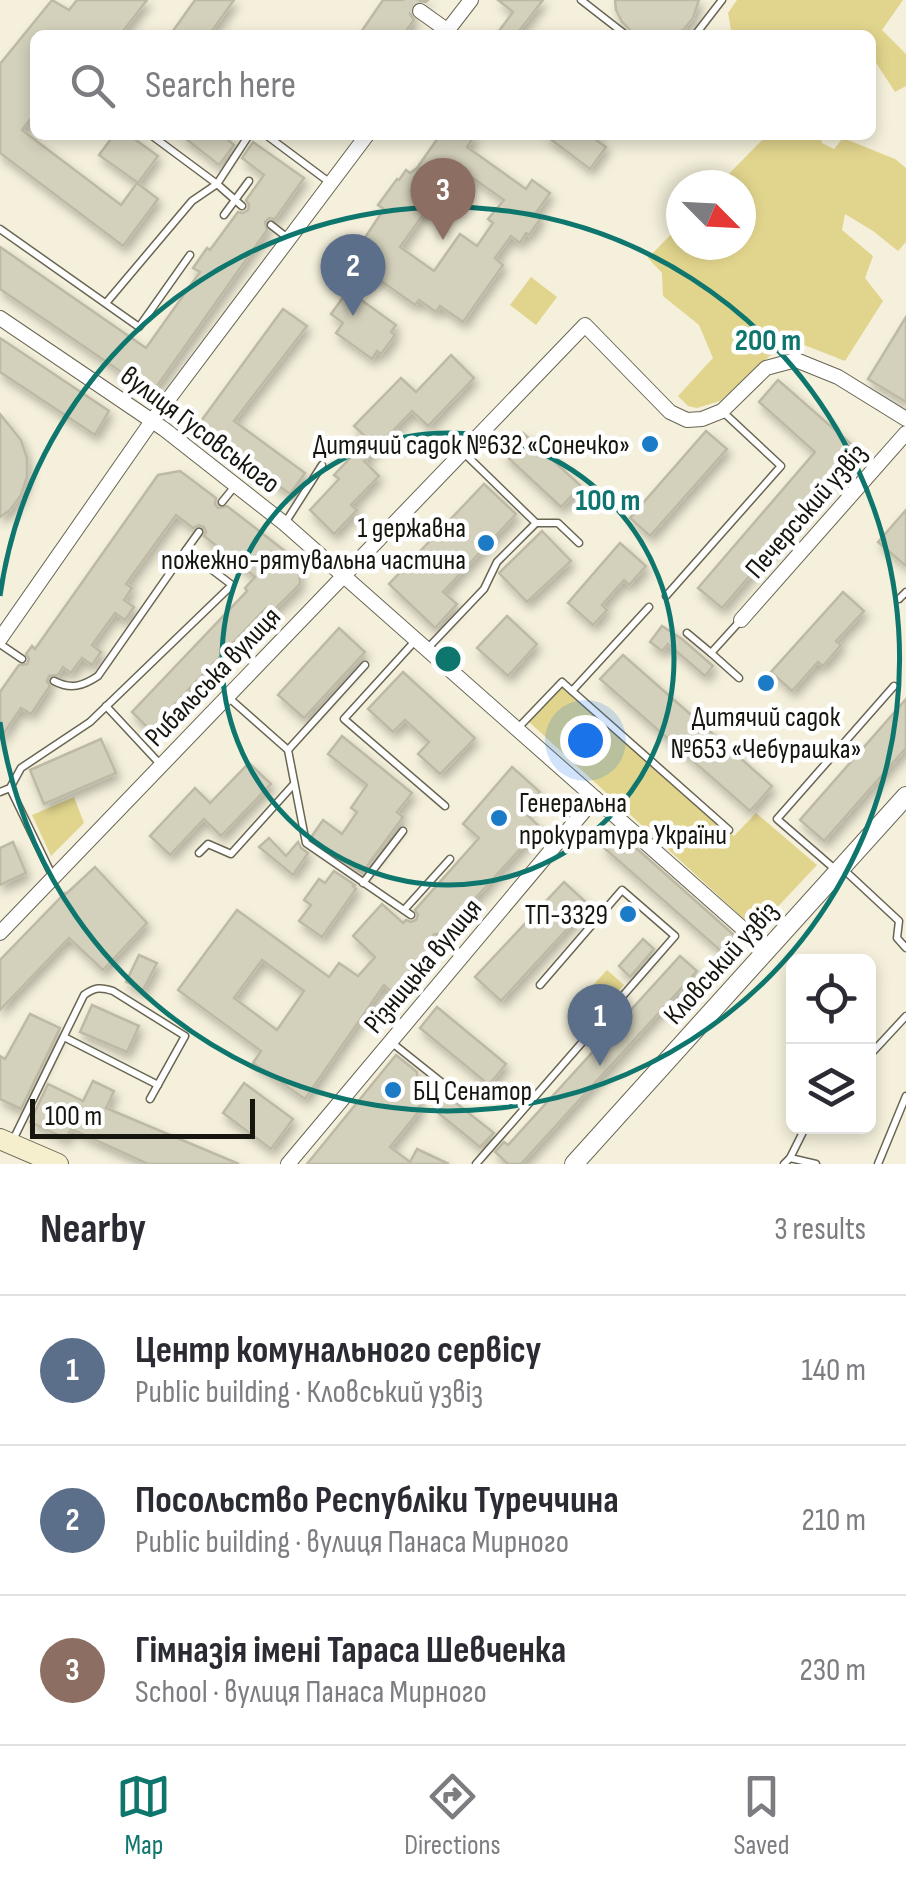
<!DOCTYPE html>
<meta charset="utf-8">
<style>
:root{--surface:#fff;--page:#f7f7f7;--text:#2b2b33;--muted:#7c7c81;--line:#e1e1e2;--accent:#0f766e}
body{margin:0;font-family:"Sofia Sans Condensed",sans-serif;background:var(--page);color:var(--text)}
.controls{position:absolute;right:30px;bottom:30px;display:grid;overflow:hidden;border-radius:15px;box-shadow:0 5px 15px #0003}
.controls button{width:90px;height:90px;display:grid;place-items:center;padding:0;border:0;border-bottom:2px solid var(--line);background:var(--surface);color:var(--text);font:50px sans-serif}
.compass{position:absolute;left:666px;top:170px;width:90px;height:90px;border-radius:50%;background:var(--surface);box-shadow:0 5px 15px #0003;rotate:114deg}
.scale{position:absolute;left:30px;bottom:25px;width:225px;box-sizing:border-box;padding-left:10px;border:5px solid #16150e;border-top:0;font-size:28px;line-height:35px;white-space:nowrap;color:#16150e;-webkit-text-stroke:8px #fff;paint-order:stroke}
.you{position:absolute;left:585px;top:740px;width:35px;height:35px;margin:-25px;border:8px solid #fff;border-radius:50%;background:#1a73e8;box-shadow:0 0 0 15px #1a73e833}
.badge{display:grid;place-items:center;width:65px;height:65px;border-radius:50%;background:var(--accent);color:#fff;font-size:32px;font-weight:700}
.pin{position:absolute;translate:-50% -82px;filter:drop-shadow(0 2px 5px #0008)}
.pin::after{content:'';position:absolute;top:52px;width:35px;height:30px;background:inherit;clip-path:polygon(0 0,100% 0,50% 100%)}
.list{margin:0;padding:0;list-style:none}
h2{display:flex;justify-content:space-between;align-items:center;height:130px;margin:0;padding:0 40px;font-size:42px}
h2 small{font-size:32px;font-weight:400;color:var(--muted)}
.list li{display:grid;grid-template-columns:65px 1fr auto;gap:30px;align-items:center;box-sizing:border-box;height:150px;padding:0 40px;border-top:2px solid var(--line)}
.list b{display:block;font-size:38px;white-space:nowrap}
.list p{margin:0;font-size:32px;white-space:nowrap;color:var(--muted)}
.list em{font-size:32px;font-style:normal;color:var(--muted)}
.icon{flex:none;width:55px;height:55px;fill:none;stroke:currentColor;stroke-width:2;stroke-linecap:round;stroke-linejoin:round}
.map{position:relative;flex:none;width:906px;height:1164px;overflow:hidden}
.search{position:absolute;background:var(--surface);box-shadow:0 5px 15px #0003;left:30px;right:30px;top:30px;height:110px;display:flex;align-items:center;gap:25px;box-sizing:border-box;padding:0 35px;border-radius:15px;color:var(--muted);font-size:38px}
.sheet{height:580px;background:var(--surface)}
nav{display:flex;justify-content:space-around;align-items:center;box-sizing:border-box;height:140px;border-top:2px solid var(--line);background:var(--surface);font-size:28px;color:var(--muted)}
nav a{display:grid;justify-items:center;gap:5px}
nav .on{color:var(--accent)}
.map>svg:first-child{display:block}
.green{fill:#e1d48d}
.building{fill:#d3d0bb;stroke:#bdb9a5;stroke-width:2.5;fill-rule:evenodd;filter:url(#shadow)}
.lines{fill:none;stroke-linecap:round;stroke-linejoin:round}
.minor-tunnel{stroke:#d3cfbc;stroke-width:14;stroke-dasharray:14 7;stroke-linecap:butt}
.service-casing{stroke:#686553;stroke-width:9}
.minor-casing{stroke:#686553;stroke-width:16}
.tertiary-casing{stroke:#686553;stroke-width:20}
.secondary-casing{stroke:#686553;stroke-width:22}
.service{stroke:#fff;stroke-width:6}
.minor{stroke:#fff;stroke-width:14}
.tertiary{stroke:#fff;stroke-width:18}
.secondary{stroke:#f6efce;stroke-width:20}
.ring{fill:none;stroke:#0f766e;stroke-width:5}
.poi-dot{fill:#1c7bc7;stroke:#fff;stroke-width:4}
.labels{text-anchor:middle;stroke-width:9;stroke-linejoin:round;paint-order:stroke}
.street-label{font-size:28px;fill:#16150e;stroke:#fff}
.poi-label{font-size:28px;fill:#16150e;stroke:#fff;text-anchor:end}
.centre{fill:#0f766e;stroke:#fff;stroke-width:5}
.ring-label{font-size:30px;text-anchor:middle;font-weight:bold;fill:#0f766e;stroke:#fff;stroke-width:9;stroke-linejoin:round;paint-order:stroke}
</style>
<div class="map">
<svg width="906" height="1164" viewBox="0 0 906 1164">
<defs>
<filter id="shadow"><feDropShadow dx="3.5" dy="6" stdDeviation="5" flood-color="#0004"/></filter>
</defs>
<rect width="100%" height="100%" fill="#f4f0db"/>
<g class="green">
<polygon points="737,0 903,0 882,30 906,54 906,86 895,92 871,55 871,35 732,35 728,13"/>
<polygon points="767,135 820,135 822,143 834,149 843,138 895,159 906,168 906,242 898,251 873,231 845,214 842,230 873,256 865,278 883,301 845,361 799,343 783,344 720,401 697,408 688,406 678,396 713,358 699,325 663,296 662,273 648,258 681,224 681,245 741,245 741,185 718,185"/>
<polygon points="531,277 557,297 536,325 510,305"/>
<polygon points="561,684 734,836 756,813 817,865 756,930 528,721"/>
<polygon points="74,797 84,823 51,856 32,815"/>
<polygon points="607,970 624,985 589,1023 572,1008"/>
</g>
<g class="building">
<polygon points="52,0 69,10 77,0 147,0 120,35 35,35 35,113 22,130 121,205 137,183 158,199 123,246 0,153 0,64"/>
<polygon points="195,0 234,0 209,35 170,35"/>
<polygon points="383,0 428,0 426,2 417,1 411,6 410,14 414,20 403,35 359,35"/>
<polygon points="498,0 543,0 516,35 496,35 513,12"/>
<polygon points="615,0 699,0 693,18 684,29 674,35 638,35 632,32 622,22 616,10"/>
<polygon points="114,135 129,135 158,156 138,183 99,155"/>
<polygon points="181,135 222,135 234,145 219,165"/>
<path d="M440,135H475L467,147L526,189L532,180L550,193L535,214L541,218L529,235L526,233L520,243L511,236L495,258L503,265L463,322L440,306L436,312L419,300L415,305L363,268L354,254L384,209L378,205L397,179L399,180L406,170L410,173L417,168ZM457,167L504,200L488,219L493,223L477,246L460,234L434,271L400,247Z"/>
<polygon points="545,135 600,135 596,140 606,147 590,169"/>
<polygon points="253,142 304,178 275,219 269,218 265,222 267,230 152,393 0,289 0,247 146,348 200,272 193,268 207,248 210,250 238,212 243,213 248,210 249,205 246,200 264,175 242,158"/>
<polygon points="344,296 356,305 360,299 396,325 391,332 395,335 381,354 377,351 372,359 336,333 343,323 331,314"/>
<polygon points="283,309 307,326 234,421 305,473 290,494 202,431 201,421"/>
<polygon points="906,317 906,402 868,379"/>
<polygon points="0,338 109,411 95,435 0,372"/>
<polygon points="451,355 474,378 428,426 412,411 364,461 379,476 351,505 357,510 334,534 310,510 339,479 334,475 368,439 354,426 401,378 416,392"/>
<polygon points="778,380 858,450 722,608 698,588 815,452 759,402"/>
<polygon points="0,414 21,440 27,458 27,477 21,495 10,510 0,517"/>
<polygon points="706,431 727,449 650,536 630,518"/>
<polygon points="523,433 581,486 561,507 504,454"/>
<polygon points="180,471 216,498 215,504 218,508 227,506 299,562 300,584 271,613 266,608 150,730 132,712 247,591 245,588 255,577 204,536 206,532 204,527 199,525 193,528 176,515 126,584 132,588 124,600 134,607 125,620 115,613 92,645 101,652 92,665 82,658 71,673 63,667 58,675 49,676 47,681 50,686 31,714 21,708 0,739 0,692 19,665 27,664 29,659 26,654 32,646 35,649 158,475"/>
<polygon points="484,484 516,514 443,592 457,604 435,628 389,584"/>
<polygon points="906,510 906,566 878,542"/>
<polygon points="542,531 571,561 527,602 499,573"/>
<polygon points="620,543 646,566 629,585 624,580 602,605 607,610 593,625 568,603"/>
<polygon points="843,592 864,611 836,641 841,645 823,666 818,662 792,691 771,672"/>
<polygon points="507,616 537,644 508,676 477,648"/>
<polygon points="662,626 682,639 713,666 705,676 668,644 662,651 650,642"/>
<polygon points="339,628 365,652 304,718 278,695"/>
<polygon points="623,655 772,786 750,811 600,679"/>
<polygon points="403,672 475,738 440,774 418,754 429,742 405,720 393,732 368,709"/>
<polygon points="906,699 906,748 824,841 800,820"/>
<polygon points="342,736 412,793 397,812 403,817 362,873 312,839 312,836 323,820 342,834 357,812 351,808 367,785 328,754"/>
<polygon points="101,739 116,773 44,804 30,770"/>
<polygon points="249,763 271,784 221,836 204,819 170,855 150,836 195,788 210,803"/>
<path d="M512,767L540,792L523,811L540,827L443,934H434L432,939L434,944L391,992L384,985L305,1099L253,1063L261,1051L178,990L237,910L329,977L339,963L358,976L375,957L353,936L382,904L403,923L406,920L411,922L416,920L418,915L415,910L479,838L463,824ZM262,960L304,991L277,1030L234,998Z"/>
<polygon points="617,831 735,936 722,952 603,847"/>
<polygon points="269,838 286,856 298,842 301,848 308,853 293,875 259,847"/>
<polygon points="13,842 26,873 0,885 0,848"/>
<polygon points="95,867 147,923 103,970 69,938 0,1010 0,960 65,893 66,894"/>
<polygon points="334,871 355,885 353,886 356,889 322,937 299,921 311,905 304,900 319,879 325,883"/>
<polygon points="564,882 589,905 501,1001 475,977"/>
<polygon points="643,939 654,949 630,977 619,966"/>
<polygon points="139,955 157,963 143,990 126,982"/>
<polygon points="680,956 697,971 521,1164 508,1164 495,1152 504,1142 508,1145"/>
<polygon points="92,1005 139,1026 127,1052 80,1032"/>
<polygon points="437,1007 506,1064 489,1085 420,1028"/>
<polygon points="30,1014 60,1028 21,1109 0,1099 0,1056 5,1059"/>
<polygon points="396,1055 417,1072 420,1110 390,1147 410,1162 417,1149 449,1164 307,1164"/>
<polygon points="93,1081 114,1091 106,1108 239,1164 148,1164 71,1129 66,1139 30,1122 48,1084 83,1101"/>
<polygon points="244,1083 293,1119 271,1149 223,1113"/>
<polygon points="446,1095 494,1133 480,1147 437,1112"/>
</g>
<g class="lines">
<polyline class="minor-tunnel" points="405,0 420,11"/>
<g class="service-casing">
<g id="service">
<polyline points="581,0 626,35"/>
<polyline points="695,35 722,0"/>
<polyline points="266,135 329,182"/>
<polyline points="242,206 217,184 249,135"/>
<polyline points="224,215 249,181"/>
<polyline points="271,225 289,239"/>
<polyline points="0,229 139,327 190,255"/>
<polyline points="106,303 192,201 217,184 151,135"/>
<polyline points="222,502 235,486"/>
<polyline points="285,523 322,465"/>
<polyline points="536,523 558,523 579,543"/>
<polyline points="186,550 199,532"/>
<polyline points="666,596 781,466 722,411"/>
<polyline points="899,599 906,592"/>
<polyline points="649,607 572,691 729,830"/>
<polyline points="687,633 711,653"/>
<polyline points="415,641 344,719 445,806"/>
<polyline points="0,644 22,659"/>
<polyline points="427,649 484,589 497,562 536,523 465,454"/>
<polyline points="739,678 711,653 740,621"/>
<polyline points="228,697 288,750 365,665"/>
<polyline points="106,706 160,764"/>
<polyline points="517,729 562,682 572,691"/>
<polyline points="288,750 306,843 411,915"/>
<polyline points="10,788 53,877"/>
<path d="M0,792L10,788L21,768L90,722L232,585L186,550L98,676C83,686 71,690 54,681"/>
<polyline points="199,853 208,844 231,854 294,784"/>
<polyline points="842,868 899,921 897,938 906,948"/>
<polyline points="837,871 777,819 894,686"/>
<polyline points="363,883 403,831"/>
<polyline points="404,910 450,859"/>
<polyline points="439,939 461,957"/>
<polyline points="64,1037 158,1085"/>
<polyline points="391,1042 450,1089"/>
<polyline points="868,1057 906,1016"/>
<path d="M12,1142L84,995C95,987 101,987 113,991L185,1036L150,1099"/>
<polyline points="790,1158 816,1164"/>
<polyline points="476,1164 675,936 622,890 540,985"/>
<polyline points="784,1164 790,1158 806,1126"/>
<polyline points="878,1164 906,1096"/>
</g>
</g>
<g class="minor-casing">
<g id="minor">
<polyline points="420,11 448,31"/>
<polyline points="444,35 471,0"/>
<polyline points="0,318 164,429 285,524 767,950"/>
<polyline points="741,620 906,433"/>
<polyline points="0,639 152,421 367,135"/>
<polyline points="0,933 585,325 670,412 687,420 702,419 722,411 766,368 796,360 838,377 906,419"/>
<polyline points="288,1164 595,798"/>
</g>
</g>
<g class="tertiary-casing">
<polyline id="tertiary" points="574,1164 906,796"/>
</g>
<g class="secondary-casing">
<polyline id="secondary" points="0,1139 58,1164"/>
</g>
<use href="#service" class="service"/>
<use href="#minor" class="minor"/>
<use href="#tertiary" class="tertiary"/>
<use href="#secondary" class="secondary"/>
</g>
<g class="ring">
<circle cx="448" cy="659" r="226"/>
<path d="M0 596A452 452 0 1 1 0 722"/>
</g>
<g class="poi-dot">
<circle cx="650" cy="444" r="10"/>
<circle cx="486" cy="543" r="10"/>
<circle cx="766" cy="683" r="10"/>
<circle cx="499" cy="818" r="10"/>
<circle cx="628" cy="914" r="10"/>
<circle cx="393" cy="1090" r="10"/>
</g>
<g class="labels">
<g class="street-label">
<text transform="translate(201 429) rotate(37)" y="10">вулиця Гусовського</text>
<text transform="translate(805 510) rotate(-49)" y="10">Печерський узвіз</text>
<text transform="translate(212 676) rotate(-46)" y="10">Рибальська вулиця</text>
<text transform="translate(720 962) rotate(-48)" y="10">Кловський узвіз</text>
<text transform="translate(422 965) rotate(-50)" y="10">Різницька вулиця</text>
</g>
<g class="poi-label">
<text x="630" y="454">Дитячий садок №632 «Сонечко»</text>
<text x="466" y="537">1 державна<tspan x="466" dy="32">пожежно-рятувальна частина</tspan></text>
<text x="766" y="726" text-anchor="middle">Дитячий садок<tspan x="766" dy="32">№653 «Чебурашка»</tspan></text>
<text x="519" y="812" text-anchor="start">Генеральна<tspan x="519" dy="32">прокуратура України</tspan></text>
<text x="608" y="924">ТП-3329</text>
<text x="413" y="1100" text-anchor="start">БЦ Сенатор</text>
</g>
</g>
<circle cx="448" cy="659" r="15" class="centre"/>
<g class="ring-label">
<text x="768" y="350">200 m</text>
<text x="608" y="510">100 m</text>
</g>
</svg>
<div class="controls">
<button><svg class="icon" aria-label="locate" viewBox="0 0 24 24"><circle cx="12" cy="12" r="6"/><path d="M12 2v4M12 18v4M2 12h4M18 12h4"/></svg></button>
<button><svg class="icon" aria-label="layers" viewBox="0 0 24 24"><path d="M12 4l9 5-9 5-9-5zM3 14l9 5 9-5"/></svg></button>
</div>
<svg class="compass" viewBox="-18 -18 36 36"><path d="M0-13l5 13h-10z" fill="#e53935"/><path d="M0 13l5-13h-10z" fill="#7c7c81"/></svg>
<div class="scale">100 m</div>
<div class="you"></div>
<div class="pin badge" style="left:600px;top:1066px;background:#5c6f8a">1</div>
<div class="pin badge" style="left:353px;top:316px;background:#5c6f8a">2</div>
<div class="pin badge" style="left:443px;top:240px;background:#8d6e63">3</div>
<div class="search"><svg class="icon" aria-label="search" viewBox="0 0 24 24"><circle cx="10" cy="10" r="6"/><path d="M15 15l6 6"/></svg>Search here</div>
</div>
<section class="sheet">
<h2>Nearby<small>3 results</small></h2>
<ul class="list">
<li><span class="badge" style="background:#5c6f8a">1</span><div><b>Центр комунального сервісу</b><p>Public building · Кловський узвіз</p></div><em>140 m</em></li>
<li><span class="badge" style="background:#5c6f8a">2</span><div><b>Посольство Республіки Туреччина</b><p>Public building · вулиця Панаса Мирного</p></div><em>210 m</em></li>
<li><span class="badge" style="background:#8d6e63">3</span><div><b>Гімназія імені Тараса Шевченка</b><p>School · вулиця Панаса Мирного</p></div><em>230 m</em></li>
</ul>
</section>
<nav>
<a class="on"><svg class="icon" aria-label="map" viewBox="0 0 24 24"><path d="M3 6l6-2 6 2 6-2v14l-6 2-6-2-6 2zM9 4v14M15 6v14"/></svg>Map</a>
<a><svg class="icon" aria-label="directions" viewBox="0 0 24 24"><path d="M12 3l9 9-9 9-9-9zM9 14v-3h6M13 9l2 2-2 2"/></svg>Directions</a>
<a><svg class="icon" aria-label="saved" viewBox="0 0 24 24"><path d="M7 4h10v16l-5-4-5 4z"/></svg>Saved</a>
</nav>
